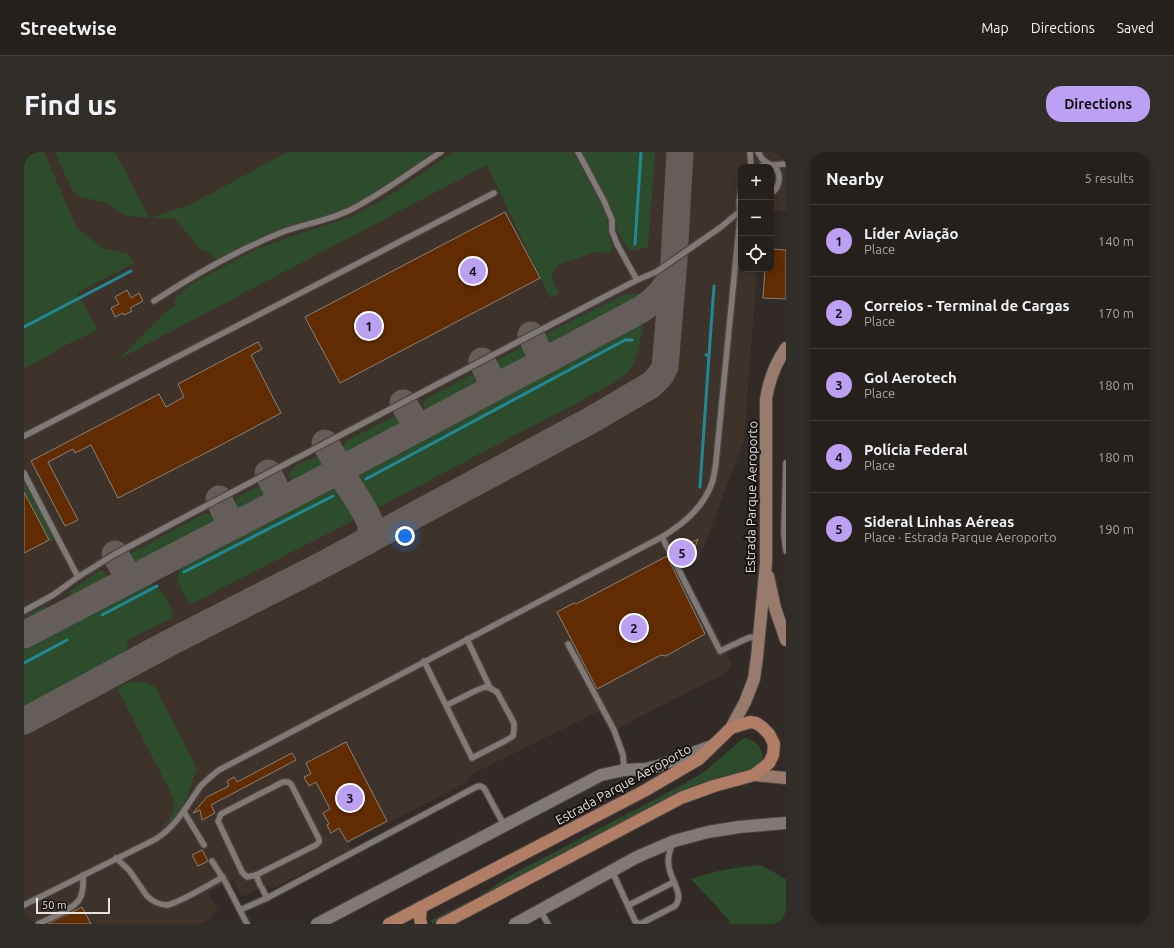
<!DOCTYPE html>
<meta charset="utf-8">
<style>
:root{--surface:#25201c;--page:#312d29;--text:#f1f3f6;--muted:#a3a3a3;--line:#423e3b;--accent:#bca0f2}
body{margin:0;font-family:Ubuntu,sans-serif;background:var(--page);color:var(--text)}
.controls{position:absolute;right:12px;top:12px;display:grid;overflow:hidden;border-radius:8px;box-shadow:0 2px 10px #0003}
.controls button{width:36px;height:36px;display:grid;place-items:center;padding:0;border:0;border-bottom:1px solid var(--line);background:var(--surface);color:var(--text);font:20px sans-serif}
.scale{position:absolute;left:12px;bottom:10px;width:74px;box-sizing:border-box;padding-left:4px;border:2px solid #e7e2e0;border-top:0;font-size:11px;line-height:14px;white-space:nowrap;color:#e7e2e0;-webkit-text-stroke:3px #161312;paint-order:stroke}
.you{position:absolute;left:381px;top:384px;width:14px;height:14px;margin:-10px;border:3px solid #fff;border-radius:50%;background:#1a73e8;box-shadow:0 0 0 6px #1a73e833}
.badge{display:grid;place-items:center;width:26px;height:26px;border-radius:50%;background:var(--accent);color:#111;font-size:13px;font-weight:700}
.pin{position:absolute;translate:-50% -50%;border:2px solid #fff;box-shadow:0 1px 4px #0006}
.list{margin:0;padding:0;list-style:none}
h2{display:flex;justify-content:space-between;align-items:center;height:52px;margin:0;padding:0 16px;font-size:17px}
h2 small{font-size:13px;font-weight:400;color:var(--muted)}
.list li{display:grid;grid-template-columns:26px 1fr auto;gap:12px;align-items:center;box-sizing:border-box;height:72px;padding:0 16px;border-top:1px solid var(--line)}
.list b{display:block;font-size:15px;white-space:nowrap}
.list p{margin:0;font-size:13px;white-space:nowrap;color:var(--muted)}
.list em{font-size:13px;font-style:normal;color:var(--muted)}
.icon{flex:none;width:22px;height:22px;fill:none;stroke:currentColor;stroke-width:2;stroke-linecap:round;stroke-linejoin:round}
.map{position:relative;flex:none;width:762px;height:772px;overflow:hidden;border-radius:16px}
header{display:flex;align-items:center;gap:24px;box-sizing:border-box;height:56px;padding:0 20px;background:var(--surface);border-bottom:1px solid var(--line)}
header strong{font-size:19px}
nav{display:flex;gap:22px;margin-inline-start:auto;font-size:14px}
.intro{display:flex;align-items:center;justify-content:space-between;box-sizing:border-box;height:96px;padding:0 24px}
h1{margin:0;font-size:28px}
.button{padding:10px 18px;border-radius:16px;background:var(--accent);color:#111;font-size:14px;font-weight:700}
main{display:flex;gap:24px;padding:0 24px}
aside{flex:1;background:var(--surface);border-radius:16px;box-shadow:0 2px 10px #0003}
.map>svg:first-child{display:block}
.built{fill:#3e332b}
.green{fill:#2d4c2c}
.lines{fill:none;stroke-linecap:round;stroke-linejoin:round}
.stream{stroke:#208995;stroke-width:3}
.taxiway{stroke:#645d5a;stroke-width:27}
.building{fill:#612c02;stroke:#88807b}
.service-casing{stroke:#4a4541;stroke-width:8}
.tertiary-casing{stroke:#4a4541;stroke-width:14}
.secondary-casing{stroke:#4a4541;stroke-width:14}
.primary-casing{stroke:#4a4541;stroke-width:14}
.service{stroke:#817975;stroke-width:5.5}
.tertiary{stroke:#817975;stroke-width:12}
.secondary{stroke:#997b6d;stroke-width:12}
.primary{stroke:#b27d65;stroke-width:12}
.labels{text-anchor:middle;stroke-width:4;stroke-linejoin:round;paint-order:stroke}
.street-label{font-size:13px;fill:#e7e2e0;stroke:#161312}
</style>
<header>
<strong>Streetwise</strong>
<nav><a>Map</a><a>Directions</a><a>Saved</a></nav>
</header>
<div class="intro"><h1>Find us</h1><a class="button">Directions</a></div>
<main>
<div class="map">
<svg width="762" height="772" viewBox="0 0 762 772">
<rect width="100%" height="100%" fill="#312a26"/>
<polygon class="built" points="0,0 762,0 762,59 747,59 747,15 717,15 717,117 733,117 720,288 675,408 659,417 701,496 707,512 702,521 586,580 575,559 446,623 443,630 324,692 327,697 247,737 245,733 218,745 209,728 202,731 185,740 194,759 188,762 187,767 177,772 0,772"/>
<g class="green">
<polygon points="0,0 20,0 53,77 79,96 105,102 110,111 53,141 74,178 44,192 0,217"/>
<polygon points="31,0 91,0 125,66 100,63 83,51 57,45 48,38"/>
<polygon points="264,0 417,0 333,54 256,81 193,109 185,101 176,97 151,67 127,66 165,53"/>
<polygon points="429,0 549,0 568,31 582,60 588,100 580,101 572,100 535,112 530,117 528,123 529,128 535,141 526,146 463,13 95,207 141,161 150,154 151,147 167,132 229,99 265,85 327,65 362,46"/>
<polygon points="557,0 631,0 624,95 607,99 602,93 593,79 592,70 577,34"/>
<path d="M602,142H615L618,145L619,149L532,197C524,197 522,194 519,187L521,183L523,181L595,145Z"/>
<path d="M617,172L619,175C616,188 615,202 608,214C600,228 579,236 566,244L349,358L336,331L335,323L340,317L613,173Z"/>
<path d="M502,193L507,198C507,202 506,207 503,210C501,212 497,213 495,215C486,219 475,224 470,213L472,209Z"/>
<polygon points="452,220 456,220 460,228 457,234 452,238 410,260 404,260 400,257 399,252 402,247"/>
<polygon points="370,264 375,266 377,273 375,277 323,305 319,306 318,304 317,299 322,289"/>
<path d="M293,305C300,306 303,308 307,313L274,331C269,329 266,328 265,322C269,313 283,307 293,305Z"/>
<polygon points="0,329 17,361 30,388 26,390 0,338"/>
<path d="M312,333C324,338 329,355 332,367L167,452C157,440 148,424 160,409L304,334Z"/>
<path d="M235,334L243,339L242,347C234,352 222,363 212,356V347L221,341Z"/>
<path d="M179,362H184L188,364L190,371L188,376L117,413C110,414 107,412 103,406L108,401Z"/>
<polygon points="76,418 81,420 83,424 81,431 51,447 47,445 46,439"/>
<path d="M125,431C139,435 146,451 149,465L103,488L104,493L100,503L0,556V494L117,432Z"/>
<polygon points="22,454 24,456 24,459 22,463 0,473 0,466 2,464 18,455"/>
<path d="M105,530L123,531L131,535L173,616C167,632 163,652 151,665C147,669 142,672 138,675C152,660 153,655 145,637L93,536Z"/>
<path d="M722,586C734,588 747,607 733,616C723,622 710,621 699,624C692,626 685,629 678,632L421,767L408,772L407,768L454,745L485,724L660,632L680,620L717,588Z"/>
<path d="M737,713L762,727V772H706L705,768L667,727C690,719 713,715 737,713Z"/>
</g>
<g class="lines">
<g class="stream">
<polyline points="611,92 617,0"/>
<polyline points="0,175 107,119"/>
<polyline points="685,203 690,134"/>
<polyline points="342,327 601,188 608,188"/>
<polyline points="676,335 685,203 682,203"/>
<polyline points="160,420 309,344"/>
<polyline points="78,463 133,434"/>
<polyline points="0,511 43,488"/>
</g>
<g class="taxiway">
<path d="M507,183C512,194 514,205 528,205"/>
<polyline points="458,209 467,228 477,232"/>
<polyline points="379,251 391,270 399,273"/>
<path d="M301,291C307,301 315,310 310,321"/>
<polyline points="244,321 254,341 252,351"/>
<path d="M319,325C326,336 346,364 347,375C347,381 345,385 342,390"/>
<path d="M195,347C200,357 202,370 215,371"/>
<polyline points="91,402 103,423 107,424 113,424"/>
<path d="M0,483L318,317L618,157C631,148 643,137 648,122"/>
<polyline points="0,569 145,491 304,410 569,267 627,233 636,224 641,215 650,108 656,0"/>
</g>
</g>
<g class="building">
<polygon points="481,60 516,126 316,231 281,165"/>
<polygon points="747,97 762,98 762,147 739,146 741,117 747,117"/>
<polygon points="103,138 107,146 115,141 119,149 106,156 108,159 100,163 99,161 91,165 87,156 95,152 91,145"/>
<polygon points="234,190 238,197 227,203 257,261 199,292 94,346 67,293 51,301 49,297 24,310 54,368 41,374 7,309 135,242 142,255 160,245 154,232"/>
<polygon points="0,340 25,388 0,401"/>
<polygon points="674,387 670,398 667,400 668,403 665,404 668,409 658,414 650,400"/>
<polygon points="643,404 681,482 642,504 637,503 573,537 533,460 550,451 552,452"/>
<polygon points="322,590 363,669 323,690 315,676 307,681 303,673 305,672 299,661 306,657 292,630 285,634 280,625 287,622 282,611"/>
<polygon points="268,601 272,608 187,653 191,661 178,668 176,658 169,661 183,645 205,634 203,629 210,625 213,630"/>
<polygon points="178,698 184,709 174,714 168,703"/>
<polygon points="58,755 67,772 24,772"/>
</g>
<g class="lines">
<g class="service-casing">
<g id="service">
<polyline points="554,0 580,49 588,68 588,79 593,92 613,128"/>
<polyline points="726,0 727,15"/>
<polyline points="734,0 738,7 745,12"/>
<polyline points="749,13 762,12"/>
<path d="M735,15C755,3 762,33 747,41"/>
<path d="M130,149C170,123 212,99 256,81C279,72 305,69 328,57C359,41 388,19 417,0"/>
<polyline points="0,284 470,41"/>
<polyline points="762,311 760,382 762,399"/>
<polyline points="0,321 54,425 91,402 195,347 507,183 613,128 632,120 697,75 716,59"/>
<polyline points="638,385 696,499 724,486 735,484"/>
<polyline points="0,459 29,443 54,425"/>
<polyline points="443,487 466,536"/>
<polyline points="544,492 590,578 599,603 600,618"/>
<polyline points="400,509 448,606 481,589 489,584 490,577 490,571 473,540 466,536 461,535 453,538 423,553"/>
<polygon points="259,630 264,630 267,632 295,687 295,690 292,693 232,723 223,725 218,720 194,669 197,662"/>
<polyline points="160,660 180,693"/>
<path d="M92,706L105,718L123,744C128,749 136,753 143,753C156,751 186,732 199,725"/>
<polyline points="188,709 202,731 223,772"/>
<path d="M588,719L611,769L616,772L620,770L651,754C661,743 646,727 645,715C643,706 646,698 649,690"/>
<polyline points="232,723 236,733"/>
<polyline points="238,736 243,746"/>
<path d="M0,753L132,687C153,673 162,655 176,635C181,629 189,623 195,618L638,385C659,372 679,356 688,331C690,325 691,317 692,310L716,65L715,49L717,38"/>
<polyline points="605,753 650,730"/>
<polyline points="216,758 243,746 452,635 456,634 460,636 480,673"/>
<polyline points="516,758 524,772"/>
<path d="M14,772C26,766 48,758 55,748C60,741 59,731 59,723"/>
</g>
</g>
<g class="tertiary-casing">
<g id="tertiary">
<polyline points="293,772 577,623 600,618 621,617 634,614 688,594"/>
<polyline points="491,772 613,705 650,689 684,680 715,675 762,671"/>
</g>
</g>
<g class="secondary-casing">
<g id="secondary">
<polyline points="744,424 751,456 762,488"/>
<path d="M707,576L721,550L730,527L733,505L742,411V247C745,228 751,212 762,196"/>
<polyline points="730,623 762,626"/>
</g>
</g>
<g class="primary-casing">
<g id="primary">
<polyline points="397,755 396,766 397,772"/>
<polyline points="365,772 620,639 675,607 707,576 726,570 732,571 738,575 745,582 750,592 749,603 745,611 730,623 690,634 657,646 418,772"/>
</g>
</g>
<use href="#service" class="service"/>
<use href="#tertiary" class="tertiary"/>
<use href="#secondary" class="secondary"/>
<use href="#primary" class="primary"/>
</g>
<g class="labels">
<g class="street-label">
<text transform="translate(727 345) rotate(-89)" y="5">Estrada Parque Aeroporto</text>
<text transform="translate(599 632) rotate(-29)" y="5">Estrada Parque Aeroporto</text>
</g>
</g>
</svg>
<div class="controls">
<button>+</button>
<button>−</button>
<button><svg class="icon" aria-label="locate" viewBox="0 0 24 24"><circle cx="12" cy="12" r="6"/><path d="M12 2v4M12 18v4M2 12h4M18 12h4"/></svg></button>
</div>
<div class="scale">50 m</div>
<div class="you"></div>
<div class="pin badge" style="left:345px;top:174px">1</div>
<div class="pin badge" style="left:610px;top:476px">2</div>
<div class="pin badge" style="left:326px;top:646px">3</div>
<div class="pin badge" style="left:449px;top:119px">4</div>
<div class="pin badge" style="left:658px;top:401px">5</div>
</div>
<aside>
<h2>Nearby<small>5 results</small></h2>
<ul class="list">
<li><span class="badge">1</span><div><b>Líder Aviação</b><p>Place</p></div><em>140 m</em></li>
<li><span class="badge">2</span><div><b>Correios - Terminal de Cargas</b><p>Place</p></div><em>170 m</em></li>
<li><span class="badge">3</span><div><b>Gol Aerotech</b><p>Place</p></div><em>180 m</em></li>
<li><span class="badge">4</span><div><b>Polícia Federal</b><p>Place</p></div><em>180 m</em></li>
<li><span class="badge">5</span><div><b>Sideral Linhas Aéreas</b><p>Place · Estrada Parque Aeroporto</p></div><em>190 m</em></li>
</ul>
</aside>
</main>
